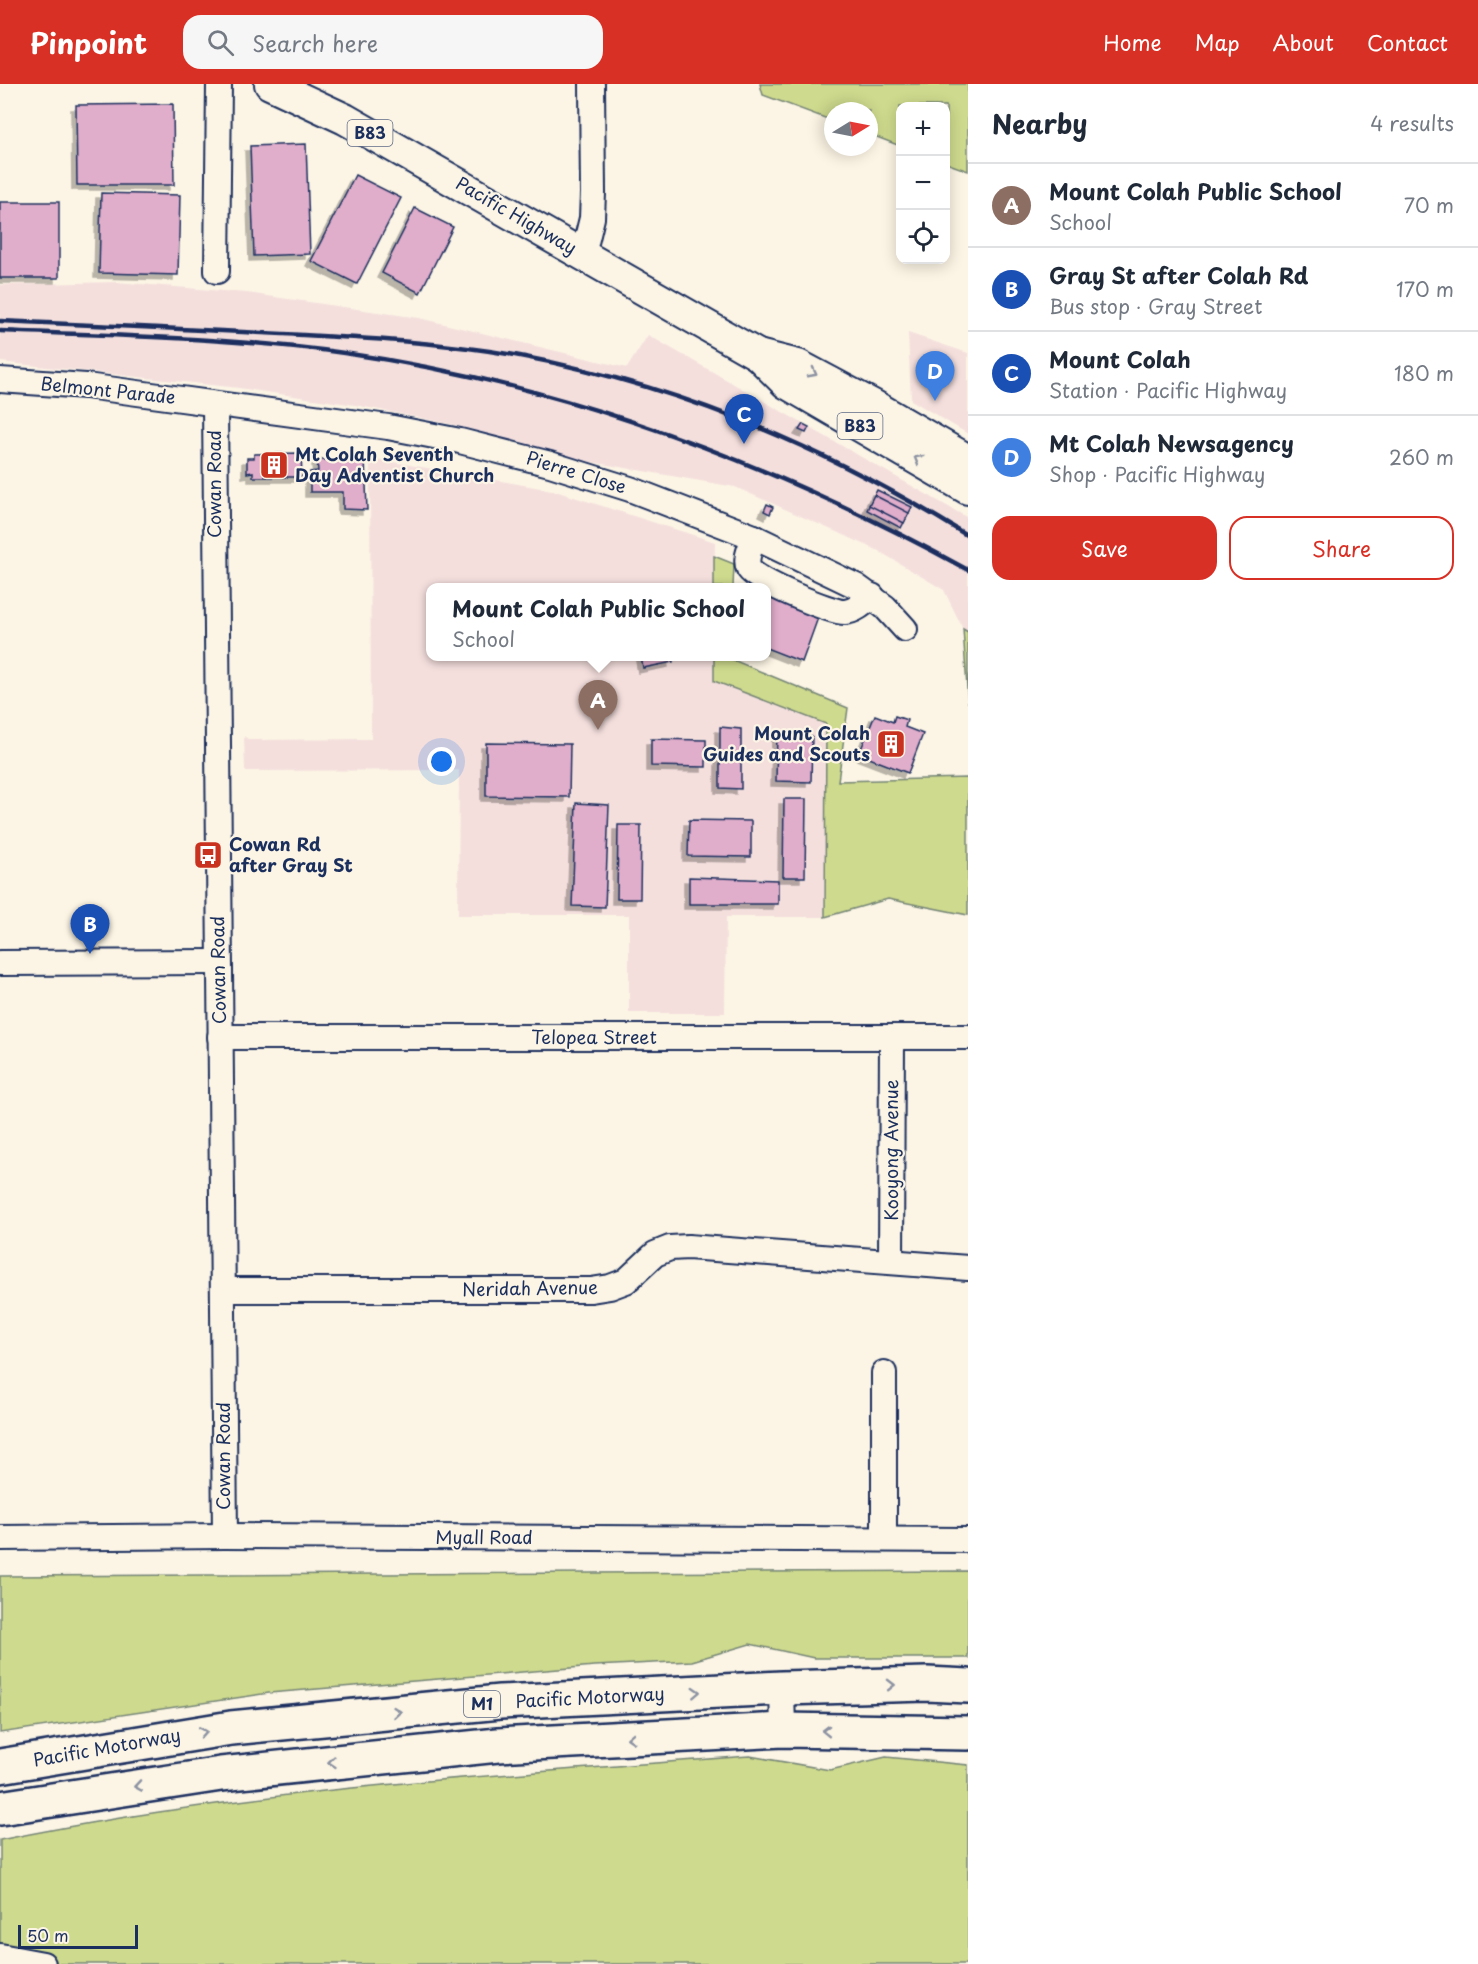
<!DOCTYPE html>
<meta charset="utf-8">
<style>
:root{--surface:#fff;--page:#f6f6f7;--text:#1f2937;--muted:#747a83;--line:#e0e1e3;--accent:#d93025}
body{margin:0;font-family:"Playpen Sans",sans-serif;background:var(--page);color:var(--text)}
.controls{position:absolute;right:18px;top:18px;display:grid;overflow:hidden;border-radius:12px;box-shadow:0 3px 15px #0003}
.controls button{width:54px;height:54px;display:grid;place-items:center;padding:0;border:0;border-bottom:2px solid var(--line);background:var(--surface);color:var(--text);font:30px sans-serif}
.compass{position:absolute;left:824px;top:18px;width:54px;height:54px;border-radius:50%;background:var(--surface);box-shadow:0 3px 15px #0003;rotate:80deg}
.scale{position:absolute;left:18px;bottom:15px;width:120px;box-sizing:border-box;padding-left:6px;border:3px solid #1b2f5e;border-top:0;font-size:16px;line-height:21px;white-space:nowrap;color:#1b2f5e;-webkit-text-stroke:4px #fcf5e5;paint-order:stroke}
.you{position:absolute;left:442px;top:678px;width:21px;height:21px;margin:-15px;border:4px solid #fff;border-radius:50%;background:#1a73e8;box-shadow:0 0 0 9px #1a73e833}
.badge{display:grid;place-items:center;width:39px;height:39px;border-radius:50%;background:var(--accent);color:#fff;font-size:20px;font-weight:700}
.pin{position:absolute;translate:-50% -50px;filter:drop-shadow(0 2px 3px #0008)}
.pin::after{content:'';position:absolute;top:32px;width:21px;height:18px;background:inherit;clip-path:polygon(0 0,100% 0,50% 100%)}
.popup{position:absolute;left:426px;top:499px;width:345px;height:78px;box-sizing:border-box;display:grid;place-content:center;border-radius:12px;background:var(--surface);filter:drop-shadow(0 2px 4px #0005);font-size:20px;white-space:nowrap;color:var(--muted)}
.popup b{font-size:22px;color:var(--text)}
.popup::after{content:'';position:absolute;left:50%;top:100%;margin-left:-12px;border:12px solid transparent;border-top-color:var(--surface)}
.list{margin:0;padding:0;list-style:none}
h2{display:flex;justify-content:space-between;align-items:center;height:78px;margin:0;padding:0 24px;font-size:26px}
h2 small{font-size:20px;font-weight:400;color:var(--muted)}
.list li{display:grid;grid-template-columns:39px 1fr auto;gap:18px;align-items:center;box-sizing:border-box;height:84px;padding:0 24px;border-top:2px solid var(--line)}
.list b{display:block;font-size:22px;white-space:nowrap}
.list p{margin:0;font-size:20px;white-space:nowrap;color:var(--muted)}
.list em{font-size:20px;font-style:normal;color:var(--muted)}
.actions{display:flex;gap:12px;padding:18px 24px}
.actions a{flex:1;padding:14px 0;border:2px solid var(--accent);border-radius:18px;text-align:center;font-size:21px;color:var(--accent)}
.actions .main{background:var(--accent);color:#fff}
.icon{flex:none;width:33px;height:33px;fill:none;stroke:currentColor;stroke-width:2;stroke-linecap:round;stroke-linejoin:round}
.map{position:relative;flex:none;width:968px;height:1880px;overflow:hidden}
header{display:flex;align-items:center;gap:36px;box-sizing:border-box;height:84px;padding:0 30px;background:var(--accent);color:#fff}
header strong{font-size:28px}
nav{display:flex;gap:33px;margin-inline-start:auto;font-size:21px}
.search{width:420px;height:54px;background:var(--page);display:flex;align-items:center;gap:15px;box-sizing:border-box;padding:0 21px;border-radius:18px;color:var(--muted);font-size:22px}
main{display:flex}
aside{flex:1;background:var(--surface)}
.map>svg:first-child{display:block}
.built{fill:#f4dfdd}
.green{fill:#ceda8d;stroke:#748476;stroke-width:1.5}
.building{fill:#e0adca;stroke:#1b2f5e;stroke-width:1.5;filter:url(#shadow)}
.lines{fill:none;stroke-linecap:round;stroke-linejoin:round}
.minor-casing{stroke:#1b2f5e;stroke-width:28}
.major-casing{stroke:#1b2f5e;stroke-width:34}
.highway-casing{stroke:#1b2f5e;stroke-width:38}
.minor{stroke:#fcf5e5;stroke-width:24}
.major{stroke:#fcf5e5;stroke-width:30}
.highway{stroke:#fcf5e5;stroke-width:33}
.rail{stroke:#1b2f5e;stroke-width:4.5}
.oneway{stroke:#8c92a2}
.labels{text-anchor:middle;stroke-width:4.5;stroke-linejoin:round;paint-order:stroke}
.shield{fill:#fcf5e5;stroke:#5e6a86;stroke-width:1.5}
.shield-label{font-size:16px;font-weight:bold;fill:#1b2f5e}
.street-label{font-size:18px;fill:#1b2f5e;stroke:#fcf5e5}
.poi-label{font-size:18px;font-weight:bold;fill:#1b2f5e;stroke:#fcf5e5;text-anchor:start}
</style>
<header>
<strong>Pinpoint</strong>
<div class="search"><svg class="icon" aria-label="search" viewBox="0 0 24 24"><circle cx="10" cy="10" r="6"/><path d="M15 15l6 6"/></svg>Search here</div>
<nav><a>Home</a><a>Map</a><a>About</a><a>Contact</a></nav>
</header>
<main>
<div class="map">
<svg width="968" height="1880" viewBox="0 0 968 1880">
<defs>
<filter id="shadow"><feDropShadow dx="-5" dy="5" stdDeviation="0" flood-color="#0004"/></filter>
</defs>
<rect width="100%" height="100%" fill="#fcf5e5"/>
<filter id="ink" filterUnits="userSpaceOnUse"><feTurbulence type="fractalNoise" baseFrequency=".0167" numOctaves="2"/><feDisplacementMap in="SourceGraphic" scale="12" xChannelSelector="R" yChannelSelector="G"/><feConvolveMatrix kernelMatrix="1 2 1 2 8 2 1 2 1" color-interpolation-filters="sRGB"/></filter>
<g filter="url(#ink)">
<g class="built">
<polygon points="116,198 247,209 419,234 627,284 648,251 968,434 968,548 963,545 944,506 877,466 735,403 591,378 450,340 355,321 239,304 0,278 0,201"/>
<polygon points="908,249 968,269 968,350 911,316"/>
<polygon points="370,374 552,406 715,458 714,503 430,504 430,572 714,573 714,597 826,639 825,833 726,833 725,929 629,929 629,831 458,831 459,686 245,687 244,652 249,656 371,655"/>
</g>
<g class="green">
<polygon points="760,0 968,0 968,87 946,79 946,22 900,22 900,62 869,50 869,27 833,27 833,37 763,11"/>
<polygon points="714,472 734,480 733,503 714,503"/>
<polygon points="963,545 968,548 968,619"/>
<polygon points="714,573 732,573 733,576 848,624 838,697 968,694 968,831 888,815 825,833 826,640 714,597"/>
<polygon points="968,1487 968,1574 814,1574 750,1560 692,1577 595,1582 269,1609 0,1649 0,1492"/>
<path d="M750,1672L830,1686L886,1673L968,1681V1880H0V1756C247,1705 499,1691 750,1672Z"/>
</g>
<g class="building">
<polygon points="173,20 174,101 77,101 76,21"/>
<polygon points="306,60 310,170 254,172 250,62"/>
<polygon points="355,91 401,114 357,200 311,177"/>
<polygon points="101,109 180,111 178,191 99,189"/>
<rect x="0" y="118" width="59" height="76"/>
<polygon points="415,124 453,143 420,209 382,189"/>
<polygon points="803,340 809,343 806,349 799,346"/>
<polygon points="301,369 302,393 253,393 253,388 247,389 247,374 254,374 254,370"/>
<polygon points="365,375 367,426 343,425 343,408 310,408 310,388 318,387 317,376"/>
<polygon points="877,406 912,423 901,444 867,426"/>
<polygon points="874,411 909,429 904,439 869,421"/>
<polygon points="767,420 773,423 770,430 764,427"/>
<polygon points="770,511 819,531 802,578 766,564 766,521"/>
<polygon points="641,572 672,572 673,578 643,584"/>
<polygon points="875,631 893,638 895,632 907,636 905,643 923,650 908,689 859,670"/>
<polygon points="720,643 741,645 741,705 720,704"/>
<polygon points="777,650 812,652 811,698 776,697"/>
<polygon points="651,655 706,656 706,683 651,682"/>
<polygon points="486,659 570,660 569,713 486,712"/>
<polygon points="784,715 806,715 805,793 783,793"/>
<polygon points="576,719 609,721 605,823 572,822"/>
<polygon points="689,736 751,737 751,773 688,772"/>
<polygon points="618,741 641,741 640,815 617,815"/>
<polygon points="689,793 778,796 778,820 689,820"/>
</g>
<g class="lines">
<g class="minor-casing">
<g id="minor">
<polyline points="583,171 592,134 593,109 592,0"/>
<polyline points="217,187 219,0"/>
<polyline points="0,296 86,302 388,343 460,357 550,380 630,405 754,453 856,502 885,523 905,545"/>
<polyline points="215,320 225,1452"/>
<path d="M754,453C751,463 744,475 749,485C754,496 832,529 845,528C856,527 864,519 872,512"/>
<polyline points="0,879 219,878"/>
<polyline points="220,953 968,953"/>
<polyline points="891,1177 892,954"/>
<polyline points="223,1206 591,1206 610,1203 626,1197 655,1170 670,1164 688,1163 968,1184"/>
<polyline points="884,1289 884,1455"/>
<polyline points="0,1454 225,1452 968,1456"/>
<polyline points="782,1604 783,1646"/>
<polyline points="0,1872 43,1880"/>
</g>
</g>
<g class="major-casing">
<g id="major">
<polyline points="270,0 345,35 758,271 786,299 968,405"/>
<polyline points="758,271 798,281 873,321 968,376"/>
</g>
</g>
<g class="highway-casing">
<g id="highway">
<polyline points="0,1682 231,1644 500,1618 782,1604 927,1600 968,1602"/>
<polyline points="0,1724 221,1690 498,1661 783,1646 968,1649"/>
</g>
</g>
<use href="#minor" class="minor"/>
<use href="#major" class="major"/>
<use href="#highway" class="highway"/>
<g class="rail">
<path d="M0,237C94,241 189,245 283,250C362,254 442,258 520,272C682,302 829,365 968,452"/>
<path d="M0,247C114,252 230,253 344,269C563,300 775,380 968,486"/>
</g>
</g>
<defs><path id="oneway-chevron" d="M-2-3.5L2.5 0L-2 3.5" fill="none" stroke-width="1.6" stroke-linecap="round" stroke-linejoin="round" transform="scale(1.5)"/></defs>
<g class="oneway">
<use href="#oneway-chevron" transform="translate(813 289) rotate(28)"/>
<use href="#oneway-chevron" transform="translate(918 375) rotate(-149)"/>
<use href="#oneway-chevron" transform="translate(891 1601) rotate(-1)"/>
<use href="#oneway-chevron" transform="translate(696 1608) rotate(-3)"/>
<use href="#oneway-chevron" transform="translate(397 1628) rotate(-5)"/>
<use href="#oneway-chevron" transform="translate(826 1647) rotate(-179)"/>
<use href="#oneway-chevron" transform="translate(203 1648) rotate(-10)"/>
<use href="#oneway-chevron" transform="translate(631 1654) rotate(177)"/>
<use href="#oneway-chevron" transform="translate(332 1678) rotate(174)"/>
<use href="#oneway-chevron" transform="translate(138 1702) rotate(171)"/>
</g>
</g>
<defs>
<g id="building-square" transform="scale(1.5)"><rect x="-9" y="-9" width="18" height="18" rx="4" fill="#c8321e" stroke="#fcf5e5"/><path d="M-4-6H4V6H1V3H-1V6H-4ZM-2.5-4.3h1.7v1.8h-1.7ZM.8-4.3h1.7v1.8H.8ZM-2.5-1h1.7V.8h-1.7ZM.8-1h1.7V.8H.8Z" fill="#fff"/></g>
<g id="bus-square" transform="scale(1.5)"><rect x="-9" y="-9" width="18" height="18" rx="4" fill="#c8321e" stroke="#fcf5e5"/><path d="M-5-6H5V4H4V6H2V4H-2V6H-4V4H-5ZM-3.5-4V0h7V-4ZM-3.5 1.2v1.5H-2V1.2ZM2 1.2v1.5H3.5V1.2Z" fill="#fff"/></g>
</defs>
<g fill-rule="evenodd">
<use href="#building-square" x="274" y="381"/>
<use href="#building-square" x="891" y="660"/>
<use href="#bus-square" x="208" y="771"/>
</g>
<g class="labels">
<g class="shield">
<rect x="347.5" y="36" width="45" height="26" rx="4.5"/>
<rect x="837.5" y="329" width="45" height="26" rx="4.5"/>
<rect x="464" y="1607" width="36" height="26" rx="4.5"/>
</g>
<g class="shield-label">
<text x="370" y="55">B83</text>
<text x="860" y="348">B83</text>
<text x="482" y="1626">M1</text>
</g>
<g class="street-label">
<text transform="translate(516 132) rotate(30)" y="6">Pacific Highway</text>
<text transform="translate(108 307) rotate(6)" y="6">Belmont Parade</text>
<text transform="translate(576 389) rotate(17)" y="6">Pierre Close</text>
<text transform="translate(215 400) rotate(-90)" y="6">Cowan Road</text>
<text transform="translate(219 886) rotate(-91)" y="6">Cowan Road</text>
<text x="594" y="960">Telopea Street</text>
<text transform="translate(892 1066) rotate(-90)" y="6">Kooyong Avenue</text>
<text transform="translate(530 1205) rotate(-1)" y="6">Neridah Avenue</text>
<text transform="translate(224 1372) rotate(-90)" y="6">Cowan Road</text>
<text x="484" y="1460">Myall Road</text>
<text transform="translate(590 1614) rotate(-3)" y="6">Pacific Motorway</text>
<text transform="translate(107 1664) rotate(-10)" y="6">Pacific Motorway</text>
</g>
<g class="poi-label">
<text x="295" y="377">Mt Colah Seventh<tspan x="295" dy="21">Day Adventist Church</tspan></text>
<text x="870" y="656" text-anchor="end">Mount Colah<tspan x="870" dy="21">Guides and Scouts</tspan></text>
<text x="229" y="767">Cowan Rd<tspan x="229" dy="21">after Gray St</tspan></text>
</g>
</g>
</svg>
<div class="controls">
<button>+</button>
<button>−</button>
<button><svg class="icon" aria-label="locate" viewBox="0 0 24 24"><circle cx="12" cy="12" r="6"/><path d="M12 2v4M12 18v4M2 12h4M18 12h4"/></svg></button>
</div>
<svg class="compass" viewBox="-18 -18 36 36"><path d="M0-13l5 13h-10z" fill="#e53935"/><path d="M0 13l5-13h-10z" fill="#747a83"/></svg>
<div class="scale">50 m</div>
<div class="you"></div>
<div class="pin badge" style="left:598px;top:646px;background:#8d6e63">A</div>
<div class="popup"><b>Mount Colah Public School</b>School</div>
<div class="pin badge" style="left:90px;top:870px;background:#1a4fb4">B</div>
<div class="pin badge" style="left:744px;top:360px;background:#1a4fb4">C</div>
<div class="pin badge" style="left:935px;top:317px;background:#3f7fe0">D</div>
</div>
<aside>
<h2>Nearby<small>4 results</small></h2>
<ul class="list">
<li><span class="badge" style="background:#8d6e63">A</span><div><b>Mount Colah Public School</b><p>School</p></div><em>70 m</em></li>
<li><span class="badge" style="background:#1a4fb4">B</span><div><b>Gray St after Colah Rd</b><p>Bus stop · Gray Street</p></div><em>170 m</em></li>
<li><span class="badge" style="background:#1a4fb4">C</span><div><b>Mount Colah</b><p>Station · Pacific Highway</p></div><em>180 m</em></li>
<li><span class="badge" style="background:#3f7fe0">D</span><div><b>Mt Colah Newsagency</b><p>Shop · Pacific Highway</p></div><em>260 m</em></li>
</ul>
<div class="actions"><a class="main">Save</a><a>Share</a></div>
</aside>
</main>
